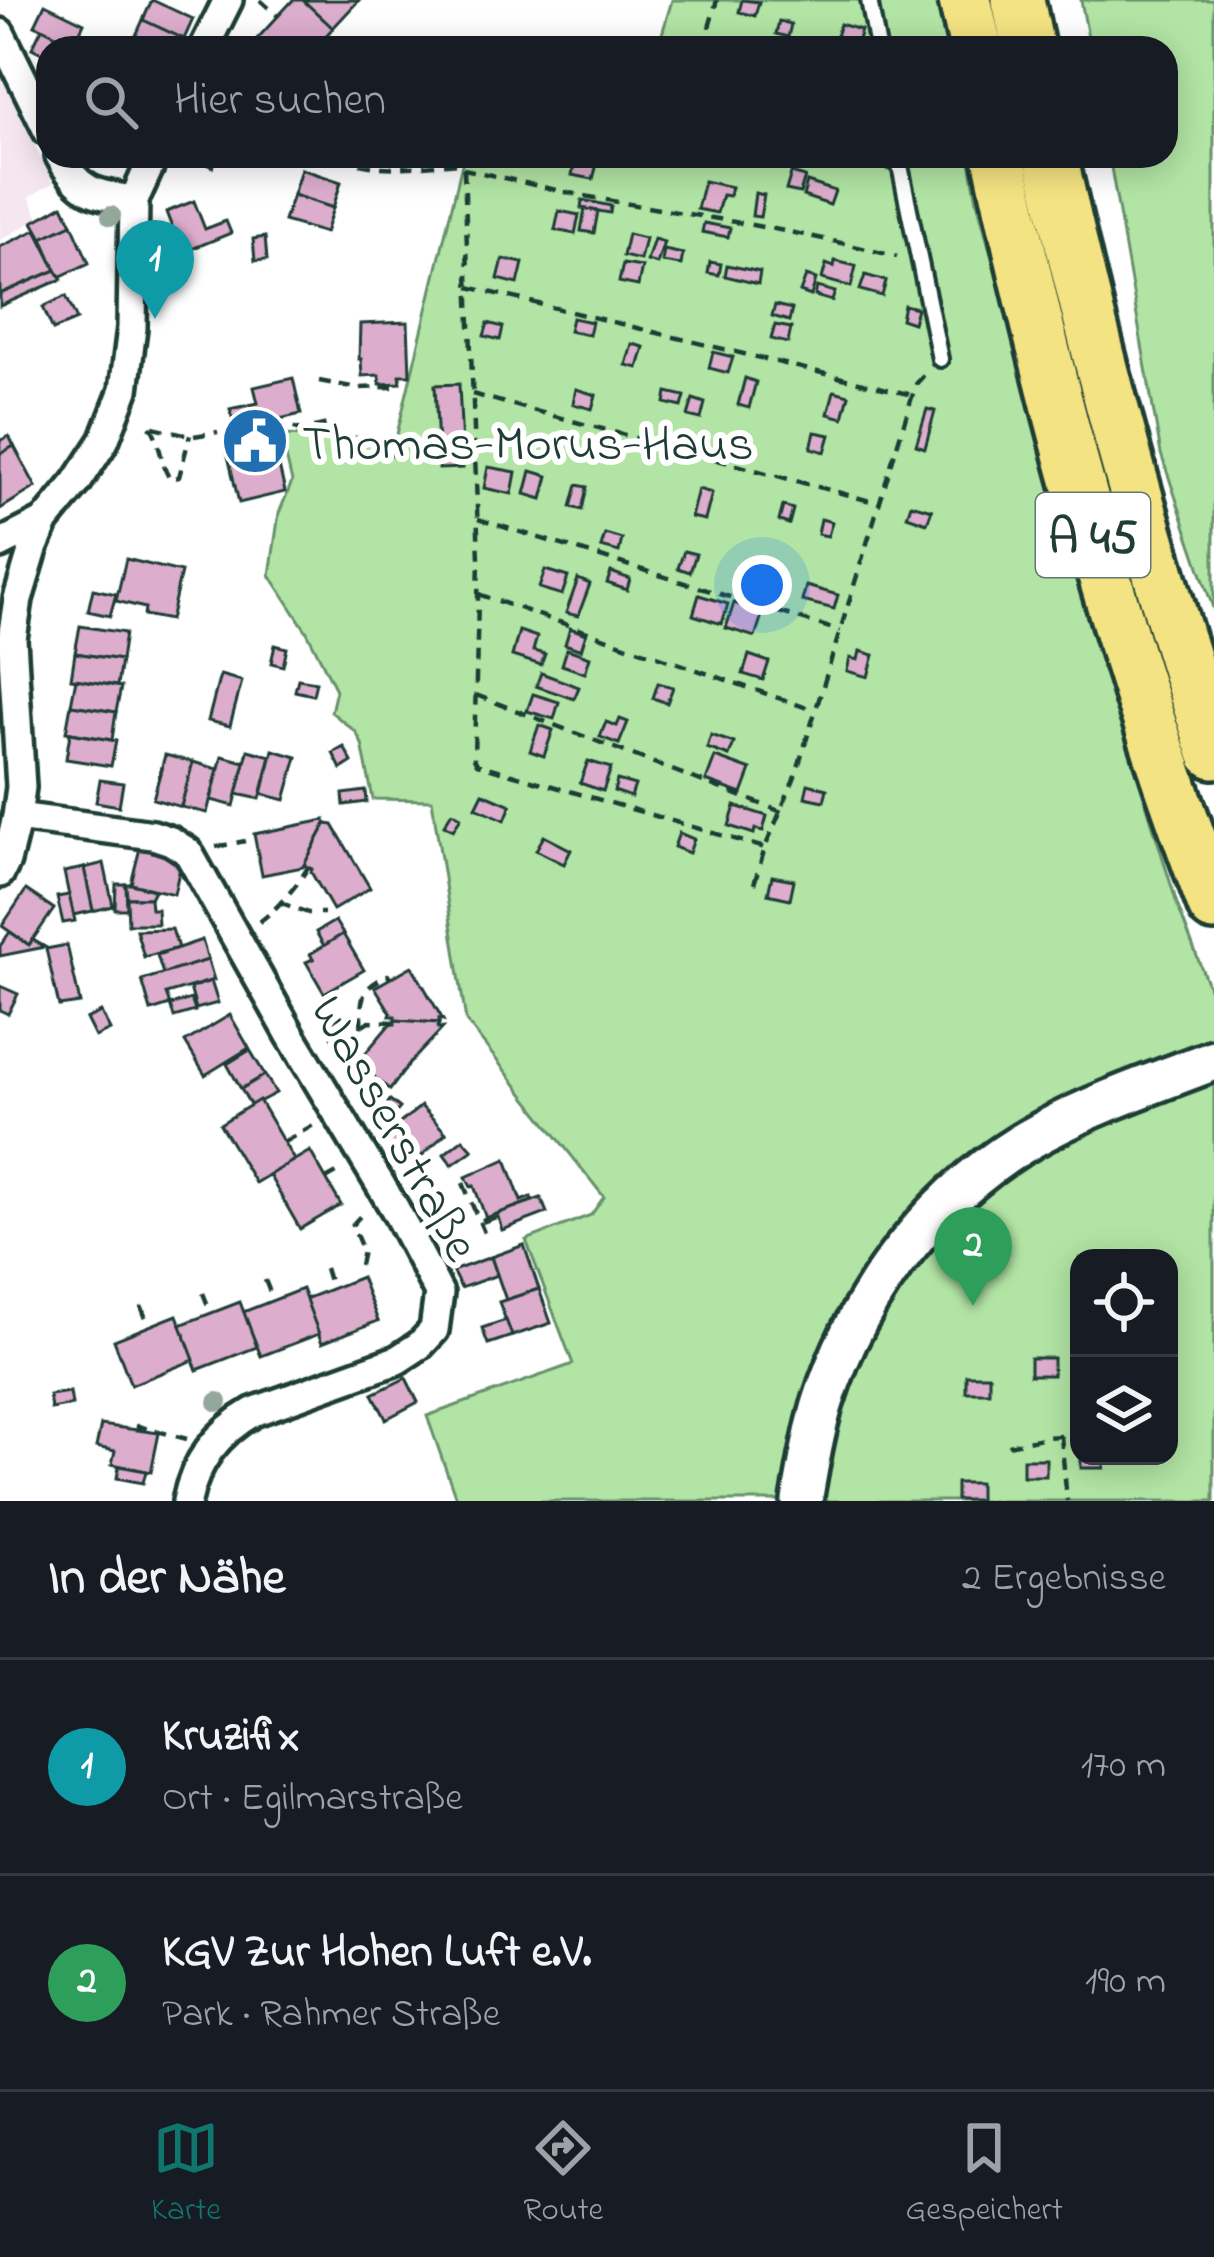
<!DOCTYPE html>
<html lang="de">
<meta charset="utf-8">
<style>
:root{--surface:#171b24;--page:#20242c;--text:#f1f3f6;--muted:#9ea1a6;--line:#363941;--accent:#0f766e}
body{margin:0;font-family:"Indie Flower",sans-serif;background:var(--page);color:var(--text)}
.controls{position:absolute;right:36px;bottom:36px;display:grid;overflow:hidden;border-radius:24px;box-shadow:0 6px 30px #0003}
.controls button{width:108px;height:108px;display:grid;place-items:center;padding:0;border:0;border-bottom:3px solid var(--line);background:var(--surface);color:var(--text);font:60px sans-serif}
.you{position:absolute;left:762px;top:585px;width:42px;height:42px;margin:-30px;border:9px solid #fff;border-radius:50%;background:#1a73e8;box-shadow:0 0 0 18px #1a73e833}
.badge{display:grid;place-items:center;width:78px;height:78px;border-radius:50%;background:var(--accent);color:#fff;font-size:39px;font-weight:700}
.pin{position:absolute;translate:-50% -99px;filter:drop-shadow(0 3px 6px #0008)}
.pin::after{content:'';position:absolute;top:63px;width:42px;height:36px;background:inherit;clip-path:polygon(0 0,100% 0,50% 100%)}
.list{margin:0;padding:0;list-style:none}
h2{display:flex;justify-content:space-between;align-items:center;height:156px;margin:0;padding:0 48px;font-size:51px}
h2 small{font-size:39px;font-weight:400;color:var(--muted)}
.list li{display:grid;grid-template-columns:78px 1fr auto;gap:36px;align-items:center;box-sizing:border-box;height:216px;padding:0 48px;border-top:3px solid var(--line)}
.list b{display:block;font-size:45px;white-space:nowrap}
.list p{margin:0;font-size:39px;white-space:nowrap;color:var(--muted)}
.list em{font-size:39px;font-style:normal;color:var(--muted)}
.icon{flex:none;width:66px;height:66px;fill:none;stroke:currentColor;stroke-width:2;stroke-linecap:round;stroke-linejoin:round}
.map{position:relative;flex:none;width:1214px;height:1501px;overflow:hidden}
.search{position:absolute;background:var(--surface);box-shadow:0 6px 30px #0003;left:36px;right:36px;top:36px;height:132px;display:flex;align-items:center;gap:30px;box-sizing:border-box;padding:0 42px;border-radius:36px;color:var(--muted);font-size:45px}
.sheet{height:588px;background:var(--surface)}
nav{display:flex;justify-content:space-around;align-items:center;box-sizing:border-box;height:168px;border-top:3px solid var(--line);background:var(--surface);font-size:33px;color:var(--muted)}
nav a{display:grid;justify-items:center;gap:6px}
nav .on{color:var(--accent)}
.map>svg:first-child{display:block}
.built{fill:#f5e6f0}
.green{fill:#b2e5a5;stroke:#68916c;stroke-width:3;fill-rule:evenodd}
.building{fill:#ddadce;stroke:#1f3d34;stroke-width:3}
.lines{fill:none;stroke-linecap:round;stroke-linejoin:round}
.lane-casing{stroke:#1f3d34;stroke-width:22}
.street-casing{stroke:#1f3d34;stroke-width:36}
.secondary-casing{stroke:#1f3d34;stroke-width:48}
.highway-casing{stroke:#1f3d34;stroke-width:60}
.path{stroke:#1f3d34;stroke-width:4.5;stroke-dasharray:12 9;stroke-linecap:butt}
.lane{stroke:#fff;stroke-width:14}
.street{stroke:#fff;stroke-width:27}
.secondary{stroke:#fff;stroke-width:39}
.highway{stroke:#f4e382;stroke-width:51}
.tree{fill:#94a79c}
.labels{text-anchor:middle;stroke-width:12;stroke-linejoin:round;paint-order:stroke}
.shield{fill:#fff;stroke:#627771;stroke-width:3}
.shield-label{font-size:48px;font-weight:bold;fill:#1f3d34}
.poi-label{font-size:51px;fill:#1f3d34;stroke:#fff;text-anchor:start}
.street-label{font-size:51px;fill:#1f3d34;stroke:#fff}
</style>
<div class="map">
<svg width="1214" height="1501" viewBox="0 0 1214 1501">
<rect width="100%" height="100%" fill="#fff"/>
<filter id="ink" filterUnits="userSpaceOnUse"><feTurbulence type="fractalNoise" baseFrequency=".00833" numOctaves="2"/><feDisplacementMap in="SourceGraphic" scale="24" xChannelSelector="R" yChannelSelector="G"/><feConvolveMatrix kernelMatrix="1 2 1 2 8 2 1 2 1" color-interpolation-filters="sRGB"/></filter>
<g filter="url(#ink)">
<polygon class="built" points="0,75 53,183 29,197 39,218 0,240"/>
<g class="green">
<polygon points="672,0 938,0 947,48 658,48"/>
<polygon points="1081,0 1214,0 1214,611 1161,454 1109,156 1166,156 1166,48 1090,48"/>
<path d="M464,156H597L624,162L626,156H969L977,201L1067,547L1177,904L1214,1001V1501H457L427,1416L573,1364L526,1240L591,1215L604,1197L466,1021L432,800L373,799L362,744L356,732L331,712L336,690L307,632L270,575L279,513L292,482L281,435L387,438L386,455H392ZM1079,1258H1169V1456H1079Z"/>
</g>
<g class="building">
<polygon points="152,0 193,19 184,39 143,20"/>
<polygon points="293,0 303,0 333,28 314,48 267,48 257,39"/>
<polygon points="303,0 359,0 333,28"/>
<polygon points="742,0 759,2 755,16 739,12"/>
<polygon points="45,4 84,23 74,44 35,25"/>
<polygon points="143,20 184,39 180,48 151,48 134,40"/>
<polygon points="779,21 791,24 788,37 776,34"/>
<polygon points="840,24 861,30 857,43 836,36"/>
<polygon points="42,28 80,47 79,48 48,48 48,56 32,48"/>
<polygon points="192,156 218,156 213,167"/>
<polygon points="576,159 597,164 593,179 572,175"/>
<polygon points="301,169 341,182 333,208 293,195"/>
<polygon points="791,173 805,177 800,193 786,190"/>
<polygon points="704,181 731,187 729,196 722,195 717,213 697,209"/>
<polygon points="807,182 835,191 830,205 803,196"/>
<polygon points="755,193 764,195 760,217 752,216"/>
<polygon points="293,195 333,208 325,233 284,221"/>
<polygon points="582,200 611,206 610,213 581,208"/>
<polygon points="194,201 205,229 226,221 231,233 182,253 166,212"/>
<polygon points="63,205 72,224 42,238 33,222"/>
<polygon points="585,209 598,211 594,233 581,231"/>
<polygon points="559,211 579,215 575,234 555,230"/>
<polygon points="704,223 730,228 728,237 702,232"/>
<polygon points="72,224 89,263 59,277 42,238"/>
<polygon points="36,230 56,270 0,294 0,247"/>
<polygon points="628,234 645,238 640,260 623,256"/>
<polygon points="265,237 267,260 255,261 253,239"/>
<polygon points="654,239 664,242 657,264 647,261"/>
<polygon points="664,250 683,254 681,265 662,262"/>
<polygon points="503,259 523,263 518,284 498,279"/>
<polygon points="835,261 856,266 851,287 822,279 826,264 834,267"/>
<polygon points="710,262 721,264 719,275 708,273"/>
<polygon points="623,264 642,267 638,286 619,282"/>
<polygon points="727,265 760,272 758,284 725,276"/>
<polygon points="56,270 62,279 0,306 0,294"/>
<polygon points="865,275 886,281 882,296 860,290"/>
<polygon points="806,276 816,279 811,296 800,292"/>
<polygon points="817,287 835,292 832,301 815,296"/>
<polygon points="66,296 77,320 53,330 43,307"/>
<polygon points="775,305 792,309 789,321 772,316"/>
<polygon points="904,305 917,308 913,323 901,319"/>
<polygon points="572,318 592,322 589,335 569,331"/>
<polygon points="408,322 410,375 400,375 401,383 380,384 379,375 362,376 361,359 359,359 360,324"/>
<polygon points="488,323 503,327 500,340 484,336"/>
<polygon points="775,325 791,328 788,343 771,339"/>
<polygon points="632,344 644,347 638,368 626,365"/>
<polygon points="713,352 733,357 728,373 709,368"/>
<polygon points="293,378 301,414 262,423 266,438 272,436 285,492 239,503 226,447 239,444 230,409 258,403 254,387"/>
<polygon points="745,378 756,382 749,408 738,405"/>
<polygon points="459,384 463,468 439,469 435,385"/>
<polygon points="576,389 596,395 592,409 573,404"/>
<polygon points="834,391 849,395 843,418 828,414"/>
<polygon points="667,392 685,396 682,407 665,403"/>
<polygon points="693,399 705,403 701,419 688,416"/>
<polygon points="927,409 935,411 925,448 916,445"/>
<polygon points="815,432 830,435 825,452 811,448"/>
<polygon points="9,436 14,446 0,454 0,441"/>
<polygon points="14,446 36,487 0,509 0,454"/>
<polygon points="488,467 516,472 512,494 484,488"/>
<polygon points="531,471 548,476 542,499 525,494"/>
<polygon points="577,485 587,487 582,510 571,507"/>
<polygon points="698,489 712,493 705,520 691,517"/>
<polygon points="911,504 932,510 927,523 907,516"/>
<polygon points="783,506 793,509 789,524 779,521"/>
<polygon points="821,519 832,522 828,536 818,534"/>
<polygon points="605,534 622,539 619,552 601,547"/>
<polygon points="684,551 696,554 690,572 678,568"/>
<polygon points="126,559 181,572 170,620 144,615 145,608 116,601"/>
<polygon points="545,570 568,577 562,595 539,588"/>
<polygon points="611,572 630,579 627,590 607,583"/>
<polygon points="578,579 590,584 578,616 566,613"/>
<polygon points="806,586 838,595 834,609 802,601"/>
<polygon points="93,589 116,594 110,616 88,611"/>
<polygon points="699,595 728,604 722,624 693,615"/>
<polygon points="734,603 763,612 755,637 726,628"/>
<polygon points="80,626 125,633 121,660 75,653"/>
<polygon points="570,628 586,634 581,650 565,644"/>
<polygon points="519,631 537,637 533,651 545,654 541,665 512,656"/>
<polygon points="275,645 287,648 283,666 271,663"/>
<polygon points="567,649 590,657 585,673 562,665"/>
<polygon points="860,651 874,655 868,677 847,671 850,658 858,660"/>
<polygon points="75,653 121,660 117,686 71,679"/>
<polygon points="749,655 769,662 763,680 743,674"/>
<polygon points="541,673 579,687 574,699 536,686"/>
<polygon points="220,675 242,681 230,726 208,721"/>
<polygon points="76,679 121,687 116,712 71,705"/>
<polygon points="298,679 316,682 313,695 295,691"/>
<polygon points="658,683 673,687 667,703 653,698"/>
<polygon points="533,694 559,702 554,719 527,711"/>
<polygon points="71,705 116,712 112,740 66,732"/>
<polygon points="620,719 628,722 619,744 600,737 606,722 617,726"/>
<polygon points="539,725 553,730 544,756 530,751"/>
<polygon points="70,733 116,741 111,766 66,759"/>
<polygon points="711,735 734,743 729,756 707,748"/>
<polygon points="344,747 352,762 341,769 333,753"/>
<polygon points="248,750 271,756 260,799 237,794"/>
<polygon points="273,750 297,757 285,800 262,794"/>
<polygon points="165,755 193,762 181,807 153,799"/>
<polygon points="222,756 245,762 234,806 211,800"/>
<polygon points="715,757 751,770 742,794 706,781"/>
<polygon points="588,761 611,768 603,791 580,783"/>
<polygon points="193,762 218,769 207,813 181,807"/>
<polygon points="100,780 123,783 119,806 96,802"/>
<polygon points="617,780 635,785 631,797 614,791"/>
<polygon points="808,784 827,789 824,801 805,797"/>
<polygon points="366,791 367,802 344,805 343,794"/>
<polygon points="483,793 511,805 505,820 476,807"/>
<polygon points="735,806 767,816 763,831 755,829 754,834 729,826"/>
<polygon points="452,812 461,817 453,830 444,825"/>
<polygon points="325,820 326,824 303,867 262,875 254,834"/>
<polygon points="326,824 333,825 370,888 333,910 311,872 312,869 304,865"/>
<polygon points="679,833 694,839 689,853 674,847"/>
<polygon points="544,836 571,850 564,864 536,850"/>
<polygon points="141,844 183,854 174,894 131,884"/>
<polygon points="104,863 113,906 93,911 84,868"/>
<polygon points="84,868 93,911 73,915 64,872"/>
<polygon points="772,876 794,880 790,899 768,894"/>
<polygon points="116,884 126,884 127,909 115,909"/>
<polygon points="126,884 131,884 154,890 150,898 127,898"/>
<polygon points="26,890 54,909 29,945 2,926"/>
<polygon points="69,895 75,921 63,923 57,897"/>
<polygon points="127,898 150,898 151,909 157,909 158,924 128,924"/>
<polygon points="335,921 343,934 324,946 316,932"/>
<polygon points="172,929 178,948 144,957 136,930"/>
<polygon points="10,932 29,945 33,940 45,947 0,956 0,946"/>
<polygon points="343,934 364,970 324,993 306,962 313,959 310,954"/>
<polygon points="202,940 208,960 163,974 157,955"/>
<polygon points="67,945 80,1003 59,1006 46,949"/>
<polygon points="208,960 214,980 166,994 170,1005 151,1011 142,980"/>
<polygon points="412,966 443,1020 439,1019 439,1023 395,1020 395,1016 390,1016 391,1013 375,987"/>
<polygon points="211,981 218,1003 196,1009 190,988"/>
<polygon points="0,986 18,994 8,1014 0,1010"/>
<polygon points="191,999 195,1011 174,1017 170,1005"/>
<polygon points="101,1012 110,1030 95,1037 86,1019"/>
<polygon points="230,1015 249,1048 205,1075 185,1042"/>
<polygon points="342,1016 352,1033 335,1043 325,1025"/>
<polygon points="395,1020 439,1023 438,1028 443,1028 409,1064 390,1090 357,1063 390,1024 395,1024"/>
<polygon points="250,1050 265,1075 241,1089 227,1064"/>
<polygon points="265,1075 276,1093 251,1106 241,1089"/>
<polygon points="259,1100 294,1160 255,1183 220,1124"/>
<polygon points="390,1100 400,1108 383,1128 373,1120"/>
<polygon points="421,1106 446,1133 411,1166 381,1134 393,1118 399,1124"/>
<polygon points="463,1139 473,1150 452,1165 444,1154"/>
<polygon points="310,1151 341,1205 300,1229 269,1175"/>
<polygon points="506,1159 521,1201 531,1197 532,1201 486,1218 474,1186 471,1187 466,1177"/>
<polygon points="541,1198 547,1213 502,1230 498,1217 484,1222 483,1219"/>
<polygon points="524,1245 539,1289 506,1300 491,1257"/>
<polygon points="491,1257 497,1275 461,1288 452,1271"/>
<polygon points="361,1277 378,1321 322,1343 305,1299"/>
<polygon points="302,1289 319,1334 261,1356 243,1312"/>
<polygon points="539,1289 551,1323 512,1336 499,1302"/>
<polygon points="240,1302 257,1347 197,1370 180,1325"/>
<polygon points="177,1315 194,1360 131,1385 114,1340"/>
<polygon points="506,1320 512,1336 488,1344 482,1328"/>
<rect x="1030" y="1358" width="23" height="17"/>
<rect x="966" y="1375" width="23" height="17"/>
<polygon points="406,1378 418,1402 386,1419 373,1394"/>
<polygon points="70,1392 72,1405 51,1409 49,1395"/>
<polygon points="101,1425 159,1433 151,1472 112,1464 115,1451 96,1447"/>
<rect x="1081" y="1456" width="23" height="12"/>
<rect x="1023" y="1459" width="23" height="17"/>
<polygon points="119,1466 146,1471 143,1483 117,1478"/>
<rect x="956" y="1483" width="23" height="17"/>
</g>
<g class="lines">
<g class="lane-casing">
<g id="lane">
<polyline points="869,0 878,48"/>
<polyline points="876,156 900,163"/>
<polyline points="898,156 940,359"/>
</g>
</g>
<g class="street-casing">
<g id="street">
<polyline points="0,33 48,131"/>
<polyline points="204,48 228,0"/>
<path d="M60,156C78,192 96,195 134,200"/>
<polyline points="0,544 45,521"/>
<path d="M17,817L153,835L171,841L188,852L290,1034L395,1209L439,1293L434,1330L420,1345L397,1360L253,1412C218,1432 195,1461 187,1501"/>
<polyline points="0,873 6,861 17,817 21,787 12,639 18,599 33,549 45,521 77,482 104,441 124,390 132,328 134,200 154,156"/>
</g>
</g>
<g class="secondary-casing">
<path id="secondary" d="M802,1501C808,1468 813,1434 823,1402C858,1290 940,1186 1044,1131C1098,1102 1157,1082 1214,1060"/>
</g>
<g class="highway-casing">
<g id="highway">
<polyline points="965,0 976,48"/>
<polyline points="1018,0 1028,48"/>
<path d="M999,156C1053,410 1122,662 1214,905"/>
<path d="M1051,156C1096,358 1150,556 1214,752"/>
</g>
</g>
<g class="path">
<polyline points="260,0 278,16"/>
<polyline points="703,48 717,0"/>
<path d="M341,156C369,175 425,165 459,163L464,169C506,178 548,189 590,197C693,216 796,229 897,257"/>
<polyline points="464,169 479,559 474,758 477,764 765,848"/>
<polyline points="469,287 912,395"/>
<polyline points="319,381 357,388 393,387"/>
<polyline points="472,394 878,503"/>
<path d="M150,426C162,442 159,463 170,479L179,477L190,435"/>
<polyline points="153,427 194,436 218,432"/>
<polyline points="273,429 288,426 301,430 332,423"/>
<polyline points="478,519 840,631"/>
<polyline points="478,594 813,710"/>
<polyline points="476,695 782,812"/>
<polyline points="216,847 245,841"/>
<polyline points="754,884 765,848 796,774 916,384 926,373"/>
<polyline points="279,902 308,913 324,913"/>
<path d="M259,922C275,911 299,884 308,867"/>
<polyline points="363,1025 369,1021 395,1022"/>
<path d="M336,1057C376,1040 354,1023 364,995C368,985 379,980 388,975L390,979"/>
<polyline points="284,1142 315,1124"/>
<polyline points="326,1179 342,1170"/>
<polyline points="463,1183 485,1235"/>
<polyline points="360,1265 363,1251 352,1225 364,1212"/>
<polyline points="325,1268 331,1288"/>
<polyline points="265,1280 273,1300"/>
<polyline points="203,1293 211,1313"/>
<polyline points="141,1306 149,1326"/>
<polyline points="138,1429 138,1426 187,1439"/>
<polyline points="1061,1436 1067,1501"/>
<polyline points="1008,1445 1047,1437 1079,1435"/>
</g>
<use href="#lane" class="lane"/>
<use href="#street" class="street"/>
<use href="#secondary" class="secondary"/>
<use href="#highway" class="highway"/>
</g>
<g class="tree">
<circle cx="111" cy="216" r="10"/>
<circle cx="218" cy="1402" r="10"/>
</g>
</g>
<defs>
<g id="civic-disc" transform="scale(3.45)"><circle r="9.5" fill="#1f6fb2" stroke="#fff"/><path d="M-.6-6.5H3V-4.5H.6V-3L4-1V1h2V6H-6V1h2V-1L-.6-3ZM-1.2 2.5V6h2.4V2.5Z" fill="#fff"/></g>
</defs>
<g fill-rule="evenodd">
<use href="#civic-disc" x="255" y="441"/>
</g>
<g class="labels">
<rect class="shield" x="1036" y="493" width="114" height="84" rx="9"/>
<g class="shield-label">
<text x="1093" y="552">A 45</text>
</g>
<g class="poi-label">
<text x="302" y="459">Thomas-Morus-Haus</text>
</g>
<g class="street-label">
<text transform="translate(397 1127) rotate(61)" y="18">Wasserstraße</text>
</g>
</g>
</svg>
<div class="controls">
<button><svg class="icon" aria-label="locate" viewBox="0 0 24 24"><circle cx="12" cy="12" r="6"/><path d="M12 2v4M12 18v4M2 12h4M18 12h4"/></svg></button>
<button><svg class="icon" aria-label="layers" viewBox="0 0 24 24"><path d="M12 4l9 5-9 5-9-5zM3 14l9 5 9-5"/></svg></button>
</div>
<div class="you"></div>
<div class="pin badge" style="left:155px;top:319px;background:#0f9aa8">1</div>
<div class="pin badge" style="left:973px;top:1306px;background:#2e9e5b">2</div>
<div class="search"><svg class="icon" aria-label="search" viewBox="0 0 24 24"><circle cx="10" cy="10" r="6"/><path d="M15 15l6 6"/></svg>Hier suchen</div>
</div>
<section class="sheet">
<h2>In der Nähe<small>2 Ergebnisse</small></h2>
<ul class="list">
<li><span class="badge" style="background:#0f9aa8">1</span><div><b>Kruzifix</b><p>Ort · Egilmarstraße</p></div><em>170 m</em></li>
<li><span class="badge" style="background:#2e9e5b">2</span><div><b>KGV Zur Hohen Luft e.V.</b><p>Park · Rahmer Straße</p></div><em>190 m</em></li>
</ul>
</section>
<nav>
<a class="on"><svg class="icon" aria-label="map" viewBox="0 0 24 24"><path d="M3 6l6-2 6 2 6-2v14l-6 2-6-2-6 2zM9 4v14M15 6v14"/></svg>Karte</a>
<a><svg class="icon" aria-label="directions" viewBox="0 0 24 24"><path d="M12 3l9 9-9 9-9-9zM9 14v-3h6M13 9l2 2-2 2"/></svg>Route</a>
<a><svg class="icon" aria-label="saved" viewBox="0 0 24 24"><path d="M7 4h10v16l-5-4-5 4z"/></svg>Gespeichert</a>
</nav>
